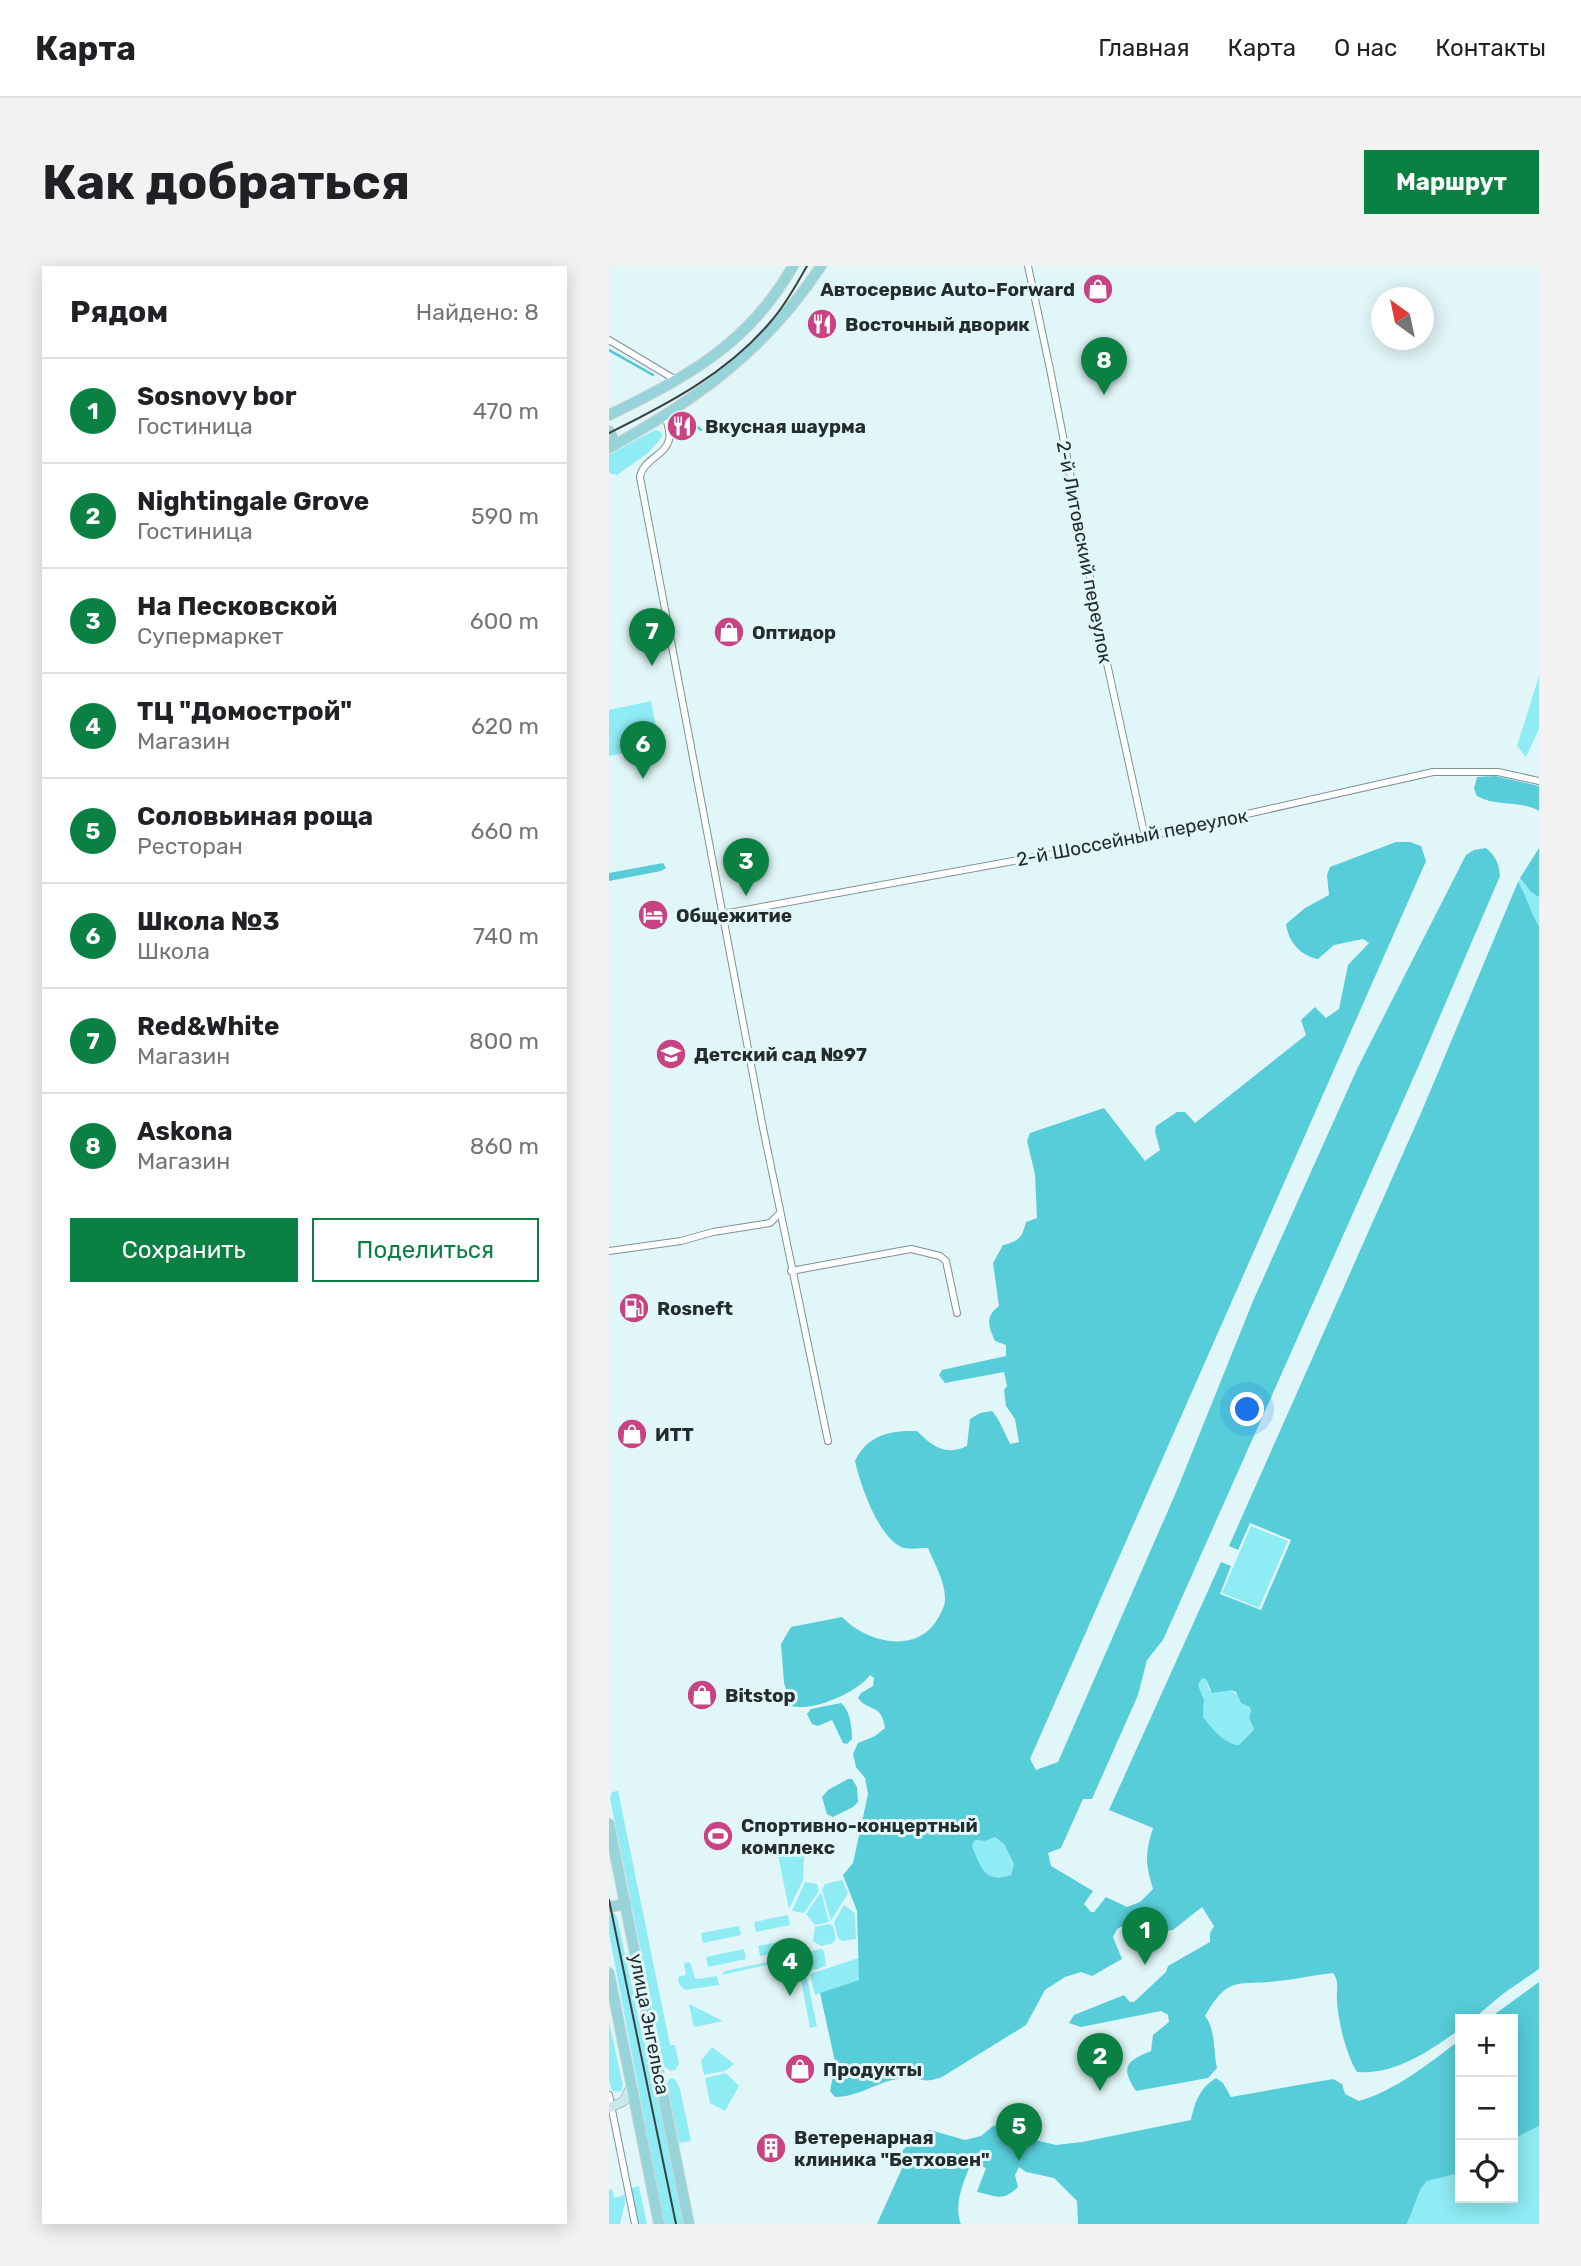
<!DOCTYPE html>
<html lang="ru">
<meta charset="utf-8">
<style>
:root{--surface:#fff;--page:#f2f2f2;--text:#202124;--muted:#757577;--line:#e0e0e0;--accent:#0b8043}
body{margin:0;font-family:Rubik,sans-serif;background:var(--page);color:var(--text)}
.controls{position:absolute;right:21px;bottom:21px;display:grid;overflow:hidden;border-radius:0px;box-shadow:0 4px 18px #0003}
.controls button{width:63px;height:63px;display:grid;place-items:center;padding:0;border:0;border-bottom:2px solid var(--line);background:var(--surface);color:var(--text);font:35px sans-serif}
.compass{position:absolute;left:762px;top:21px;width:63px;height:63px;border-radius:50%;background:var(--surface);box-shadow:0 4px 18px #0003;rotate:327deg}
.you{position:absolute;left:639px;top:1144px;width:24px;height:24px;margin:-18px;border:5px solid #fff;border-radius:50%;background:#1a73e8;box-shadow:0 0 0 10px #1a73e833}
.badge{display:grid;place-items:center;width:46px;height:46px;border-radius:50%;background:var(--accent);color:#fff;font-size:23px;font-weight:700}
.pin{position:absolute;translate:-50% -58px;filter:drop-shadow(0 2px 4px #0008)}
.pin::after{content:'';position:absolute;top:37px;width:24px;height:21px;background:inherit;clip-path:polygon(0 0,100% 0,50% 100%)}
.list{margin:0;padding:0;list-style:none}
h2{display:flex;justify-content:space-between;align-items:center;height:91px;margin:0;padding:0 28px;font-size:30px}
h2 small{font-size:23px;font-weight:400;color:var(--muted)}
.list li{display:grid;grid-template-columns:46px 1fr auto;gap:21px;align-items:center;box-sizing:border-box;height:105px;padding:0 28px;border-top:2px solid var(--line)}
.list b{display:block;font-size:26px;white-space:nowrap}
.list p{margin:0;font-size:23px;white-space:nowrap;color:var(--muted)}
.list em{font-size:23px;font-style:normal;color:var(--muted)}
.actions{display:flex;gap:14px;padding:21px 28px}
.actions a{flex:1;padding:16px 0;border:2px solid var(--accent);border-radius:0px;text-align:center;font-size:24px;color:var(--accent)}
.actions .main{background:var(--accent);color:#fff}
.icon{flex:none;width:38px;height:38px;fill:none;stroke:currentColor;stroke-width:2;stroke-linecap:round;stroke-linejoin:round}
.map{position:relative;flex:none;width:930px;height:1958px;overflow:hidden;border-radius:0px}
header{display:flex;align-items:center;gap:42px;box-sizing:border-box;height:98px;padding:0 35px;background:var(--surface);border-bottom:2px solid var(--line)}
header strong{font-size:33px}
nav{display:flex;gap:38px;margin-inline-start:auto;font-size:24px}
.intro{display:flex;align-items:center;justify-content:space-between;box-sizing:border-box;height:168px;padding:0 42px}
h1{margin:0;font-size:49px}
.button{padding:18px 32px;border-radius:0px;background:var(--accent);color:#fff;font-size:24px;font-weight:700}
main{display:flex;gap:42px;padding:0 42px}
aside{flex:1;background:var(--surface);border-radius:0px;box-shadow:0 4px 18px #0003}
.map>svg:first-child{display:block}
.green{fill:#8febf4}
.forest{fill:#57cdd9;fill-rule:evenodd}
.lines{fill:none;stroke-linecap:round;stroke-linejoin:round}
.stream{stroke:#50c7d2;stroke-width:2.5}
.street-casing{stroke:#7e9294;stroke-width:8}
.secondary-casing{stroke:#7e9294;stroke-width:10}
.primary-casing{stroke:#d3d5d5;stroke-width:12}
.street{stroke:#fff;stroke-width:6}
.secondary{stroke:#cae9ec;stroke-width:9}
.primary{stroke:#96d4da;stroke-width:10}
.tram{stroke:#394243;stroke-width:2}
.labels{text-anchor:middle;stroke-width:6;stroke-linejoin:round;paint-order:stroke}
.poi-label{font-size:19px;font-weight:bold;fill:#242c2d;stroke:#e1f6f8;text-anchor:start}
.street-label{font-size:19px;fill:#242c2d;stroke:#e1f6f8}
</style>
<header>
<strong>Карта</strong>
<nav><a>Главная</a><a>Карта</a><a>О нас</a><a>Контакты</a></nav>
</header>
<div class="intro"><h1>Как добраться</h1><a class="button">Маршрут</a></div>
<main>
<aside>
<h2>Рядом<small>Найдено: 8</small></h2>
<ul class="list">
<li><span class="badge">1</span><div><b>Sosnovy bor</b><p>Гостиница</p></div><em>470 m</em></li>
<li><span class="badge">2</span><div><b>Nightingale Grove</b><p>Гостиница</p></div><em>590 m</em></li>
<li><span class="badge">3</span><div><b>На Песковской</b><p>Супермаркет</p></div><em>600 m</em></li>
<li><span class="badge">4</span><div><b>ТЦ &quot;Домострой&quot;</b><p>Магазин</p></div><em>620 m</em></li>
<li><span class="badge">5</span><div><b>Соловьиная роща</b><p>Ресторан</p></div><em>660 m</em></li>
<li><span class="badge">6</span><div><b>Школа №3</b><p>Школа</p></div><em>740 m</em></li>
<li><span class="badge">7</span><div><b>Red&amp;White</b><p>Магазин</p></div><em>800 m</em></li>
<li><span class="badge">8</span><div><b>Askona</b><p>Магазин</p></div><em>860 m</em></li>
</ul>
<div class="actions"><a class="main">Сохранить</a><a>Поделиться</a></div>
</aside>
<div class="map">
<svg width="930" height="1958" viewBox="0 0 930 1958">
<rect width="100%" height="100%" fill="#e1f6f8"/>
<g class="green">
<polygon points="46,164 52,166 53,171 39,187 8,209 0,207 0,189"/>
<polygon points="930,410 930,463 917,491 908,480"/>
<polygon points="42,435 51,480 0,490 0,444"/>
<path d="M911,612L922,626L930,631V660C921,646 918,630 909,616Z"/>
<polygon points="642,1260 679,1275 650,1342 613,1327"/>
<path d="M593,1411L597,1413L600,1424H623L642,1444L640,1452L645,1462L630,1479C615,1478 603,1462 594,1451L595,1434L589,1419Z"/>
<polygon points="9,1525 61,1779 66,1779 70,1798 66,1804 61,1805 55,1800 1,1532 3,1526"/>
<path d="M386,1571L395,1578L405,1598L402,1609C374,1618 372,1601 363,1580L366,1574L376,1575Z"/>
<polygon points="229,1577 218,1591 211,1584 201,1584 195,1590 194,1614 180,1643 169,1589"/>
<polygon points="233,1614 239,1627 222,1655 213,1624 216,1618"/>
<polygon points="196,1616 208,1618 210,1625 195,1647 183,1645"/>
<polygon points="212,1626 220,1656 206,1659 197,1648"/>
<polygon points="235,1639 246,1647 247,1673 233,1675 229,1672 225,1656"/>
<polygon points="5,1647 8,1651 34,1773 40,1787 75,1958 55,1958 0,1667 0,1648"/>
<polygon points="179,1649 181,1659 147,1666 145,1656"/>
<polygon points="220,1658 224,1660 227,1672 224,1677 212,1680 204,1675 206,1661"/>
<polygon points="130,1660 132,1669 94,1677 92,1667"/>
<polygon points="184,1673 186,1683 151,1690 149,1680"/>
<polygon points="135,1683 137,1693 99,1701 97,1691"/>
<polygon points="212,1683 215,1685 217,1700 206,1704 199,1701 196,1686"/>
<polygon points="193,1689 208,1760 201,1762 188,1692 113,1709 116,1705"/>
<polygon points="250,1692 250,1714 206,1729 201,1708"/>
<polygon points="81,1696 86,1712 89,1713 108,1710 110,1719 76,1724 70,1718 69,1711 77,1709 75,1697"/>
<polygon points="80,1738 114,1755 85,1761"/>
<polygon points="0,1756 14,1819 12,1825 9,1826 3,1824 0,1814"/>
<polygon points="103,1781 125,1798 116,1805 95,1809 92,1795"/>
<polygon points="117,1807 130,1820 116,1845 101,1837 96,1812"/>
<polygon points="61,1812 66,1813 71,1823 82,1875 70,1877 58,1818"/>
<polygon points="930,1860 930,1958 798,1958 812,1922 818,1915 851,1907 851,1932 904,1932 904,1873"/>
<polygon points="30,1920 38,1958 28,1958 22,1926 22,1922"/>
<polygon points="3,1923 5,1932 16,1929 16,1937 11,1958 0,1958 0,1924"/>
</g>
<g class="forest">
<path d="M886,510L930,520V545C912,534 887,541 868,530L865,523L868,511Z"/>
<path d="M787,576H801L812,580L817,595L421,1493L427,1504L449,1496L568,1224L644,1035L749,801L857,589L865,584L877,582C887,591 890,597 891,610L810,799L554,1374L538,1394L529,1429L483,1533H474L452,1582L439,1587L442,1600L484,1625L475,1638L482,1646H485L497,1631L518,1641L531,1636L544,1623C536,1597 536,1588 544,1562L500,1544L612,1296L622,1300L611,1328L652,1344L682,1274L641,1257L629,1284L620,1280L812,847L909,616C918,630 921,646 930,660V1703L895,1727L864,1753H851V1763C822,1784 787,1809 748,1806C737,1789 729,1754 728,1734C727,1723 731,1717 724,1707C706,1709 688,1713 669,1715C629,1720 620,1708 596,1750C607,1764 604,1784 608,1802L599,1812L527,1825C511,1801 517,1795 542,1785L544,1769L560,1756L559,1749L552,1745L472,1761L460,1757L465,1749L515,1729L521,1736H525L557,1706L559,1700L601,1676V1667L605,1660L593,1641L564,1664L546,1666L527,1653L508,1663L504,1671L513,1693L483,1710L472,1706L456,1711L436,1724L417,1759L333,1811C311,1819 313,1810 295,1812C270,1814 251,1831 226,1831L221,1825L224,1810L228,1805L211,1727L250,1714L248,1645L234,1609L244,1597L259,1528L256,1512L247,1501L244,1488L249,1477L266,1470L276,1462C272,1436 260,1447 249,1432L252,1427L264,1420L265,1412L261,1409C249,1426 204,1446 183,1440L175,1417L172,1378L182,1361L233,1351C257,1376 306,1389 328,1354C331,1349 336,1340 336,1334C337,1317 325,1297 319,1282C310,1282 299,1284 292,1281C269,1270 251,1218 246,1195C258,1169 281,1164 308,1165C324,1181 336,1190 358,1180L361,1153L371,1147L383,1145C391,1154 396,1168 401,1178L410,1176L406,1153L397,1140L395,1124L398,1120L395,1106L336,1117L330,1109L333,1104L397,1090V1079L386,1075C379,1059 376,1051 390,1040L384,997L394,979C410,975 413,972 417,956L428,952L426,908L418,875L421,867L495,842L536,895L551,884L546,866L547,860L568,846H576L586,857L697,769L692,754L706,741L717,752L730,743L739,699L760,677L754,673L725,679L709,693C691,689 680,677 677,658L696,642L720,629L718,609L721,601ZM593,1412L597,1413L603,1427L623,1424L627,1426L632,1437L640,1441L642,1444L640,1452L645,1463L630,1479C615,1478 603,1462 594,1451L595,1434L589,1419ZM386,1571L395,1578L405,1598L402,1609C375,1618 372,1601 363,1580L366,1574L376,1575Z"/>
<polygon points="930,582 930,631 922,626 911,612"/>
<polygon points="54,597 57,602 52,605 0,615 0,607"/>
<path d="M232,1437C241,1444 243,1461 243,1473L238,1478L234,1477L223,1454L209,1460L203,1458L198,1448L202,1443Z"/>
<polygon points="239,1513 243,1513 248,1521 249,1536 244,1541 224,1551 218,1548 213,1531 219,1524"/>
<polygon points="930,1716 930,1860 904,1873 904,1753 879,1753"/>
<path d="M851,1774V1907L818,1915L812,1922L798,1958H469L468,1935L445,1912L417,1906L410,1901L406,1909L409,1921C394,1936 387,1930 368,1926L377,1902L363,1896C355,1913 344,1940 352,1958H268L294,1900L287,1891L307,1871L321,1864L356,1874L372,1870L384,1860L398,1858L413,1865L426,1874L447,1879L473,1876L582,1854C586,1835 591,1822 607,1812L614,1817L622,1831L724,1813L733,1818L736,1828L750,1835C788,1824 820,1797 851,1774Z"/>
</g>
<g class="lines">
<g class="stream">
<polyline points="0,84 44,109"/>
<polyline points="80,154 92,164"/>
</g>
<g class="street-casing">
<g id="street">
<polyline points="419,0 442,108 494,379 536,571"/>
<polyline points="0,74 67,114"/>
<path d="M57,150C58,158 62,167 60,174C56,190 34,193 31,211L154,862L219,1175"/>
<polyline points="114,648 536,571 824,506 889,506 930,515"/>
<polyline points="0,985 72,975 104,966 161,957 171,947"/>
<polyline points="182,1005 302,983 331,990 337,995 348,1047"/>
<polyline points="0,1829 26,1958"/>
</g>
</g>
<g class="secondary-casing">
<polyline id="secondary" points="0,1842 15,1835 22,1820"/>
</g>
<g class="primary-casing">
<g id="primary">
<path d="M0,149C78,111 140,78 184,0"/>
<polyline points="0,165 7,178"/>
<path d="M0,182C87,134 157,84 212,0"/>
<polyline points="0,1558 80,1958"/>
<polyline points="0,1641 17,1638"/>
<polyline points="0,1707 50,1958"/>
</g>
</g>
<use href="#street" class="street"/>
<use href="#secondary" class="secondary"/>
<use href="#primary" class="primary"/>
<g class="tram">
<path d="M0,167C59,138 120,106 163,54C177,38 187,19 198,0"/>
<polyline points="0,1634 67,1958"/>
</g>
</g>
<defs>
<g id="shop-disc" transform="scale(1.575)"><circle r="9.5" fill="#c94384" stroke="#e1f6f8"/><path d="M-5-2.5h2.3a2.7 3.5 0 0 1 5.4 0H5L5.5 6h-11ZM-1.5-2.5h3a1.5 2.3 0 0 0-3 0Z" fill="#fff"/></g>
<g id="restaurant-disc" transform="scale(1.575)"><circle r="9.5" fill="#c94384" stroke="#e1f6f8"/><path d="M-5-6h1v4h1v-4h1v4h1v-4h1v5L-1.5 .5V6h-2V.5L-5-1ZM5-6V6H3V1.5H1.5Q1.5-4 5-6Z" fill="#fff"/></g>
<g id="hotel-disc" transform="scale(1.575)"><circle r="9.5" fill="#c94384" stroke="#e1f6f8"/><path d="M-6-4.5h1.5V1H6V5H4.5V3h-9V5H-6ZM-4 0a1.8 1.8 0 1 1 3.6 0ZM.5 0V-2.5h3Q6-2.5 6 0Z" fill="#fff"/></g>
<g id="school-disc" transform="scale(1.575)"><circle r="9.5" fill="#c94384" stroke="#e1f6f8"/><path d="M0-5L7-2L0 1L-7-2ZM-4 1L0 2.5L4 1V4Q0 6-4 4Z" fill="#fff"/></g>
<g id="fuel-disc" transform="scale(1.575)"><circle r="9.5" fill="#c94384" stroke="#e1f6f8"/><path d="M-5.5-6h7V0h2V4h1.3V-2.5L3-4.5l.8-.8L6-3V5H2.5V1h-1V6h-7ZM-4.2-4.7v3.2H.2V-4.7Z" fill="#fff"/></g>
<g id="stadium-disc" transform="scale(1.575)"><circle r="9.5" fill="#c94384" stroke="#e1f6f8"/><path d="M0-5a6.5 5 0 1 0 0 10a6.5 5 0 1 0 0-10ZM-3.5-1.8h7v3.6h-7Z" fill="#fff"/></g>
<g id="building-disc" transform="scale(1.575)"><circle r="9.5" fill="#c94384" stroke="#e1f6f8"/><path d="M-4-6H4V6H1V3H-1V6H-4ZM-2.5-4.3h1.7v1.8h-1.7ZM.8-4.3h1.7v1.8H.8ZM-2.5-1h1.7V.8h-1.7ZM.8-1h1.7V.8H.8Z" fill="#fff"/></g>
</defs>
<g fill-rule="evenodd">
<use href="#shop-disc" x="489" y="23"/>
<use href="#restaurant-disc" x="213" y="58"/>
<use href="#restaurant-disc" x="73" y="160"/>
<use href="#shop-disc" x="120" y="366"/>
<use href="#hotel-disc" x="44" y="649"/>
<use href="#school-disc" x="62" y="788"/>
<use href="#fuel-disc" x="25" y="1042"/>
<use href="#shop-disc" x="23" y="1168"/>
<use href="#shop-disc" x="93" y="1429"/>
<use href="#stadium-disc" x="109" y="1570"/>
<use href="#shop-disc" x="191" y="1803"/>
<use href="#building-disc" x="162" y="1882"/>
</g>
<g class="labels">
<g class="poi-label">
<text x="466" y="30" text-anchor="end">Автосервис Auto-Forward</text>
<text x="236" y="65">Восточный дворик</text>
<text x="96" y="167">Вкусная шаурма</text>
<text x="143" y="373">Оптидор</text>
<text x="67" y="656">Общежитие</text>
<text x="85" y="795">Детский сад №97</text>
<text x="48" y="1049">Rosneft</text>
<text x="46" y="1175">ИТТ</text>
<text x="116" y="1436">Bitstop</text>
<text x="132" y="1566">Спортивно-концертный<tspan x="132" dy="22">комплекс</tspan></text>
<text x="214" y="1810">Продукты</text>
<text x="185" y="1878">Ветеренарная<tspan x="185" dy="22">клиника "Бетховен"</tspan></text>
</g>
<g class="street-label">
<text transform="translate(476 286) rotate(79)" y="7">2-й Литовский переулок</text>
<text transform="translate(523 571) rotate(-11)" y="7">2-й Шоссейный переулок</text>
<text transform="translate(41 1758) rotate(79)" y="7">улица Энгельса</text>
</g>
</g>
</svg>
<div class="controls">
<button>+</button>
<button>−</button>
<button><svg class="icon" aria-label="locate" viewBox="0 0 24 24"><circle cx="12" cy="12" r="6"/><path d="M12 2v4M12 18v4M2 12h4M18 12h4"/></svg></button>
</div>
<svg class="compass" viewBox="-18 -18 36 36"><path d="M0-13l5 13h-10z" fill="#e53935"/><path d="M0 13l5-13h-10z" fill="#757577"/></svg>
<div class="you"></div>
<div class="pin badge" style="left:536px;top:1699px">1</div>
<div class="pin badge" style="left:491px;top:1825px">2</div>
<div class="pin badge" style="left:137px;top:630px">3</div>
<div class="pin badge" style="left:181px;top:1730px">4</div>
<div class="pin badge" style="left:410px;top:1895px">5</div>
<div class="pin badge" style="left:34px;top:513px">6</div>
<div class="pin badge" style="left:43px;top:400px">7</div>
<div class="pin badge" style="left:495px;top:129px">8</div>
</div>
</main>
